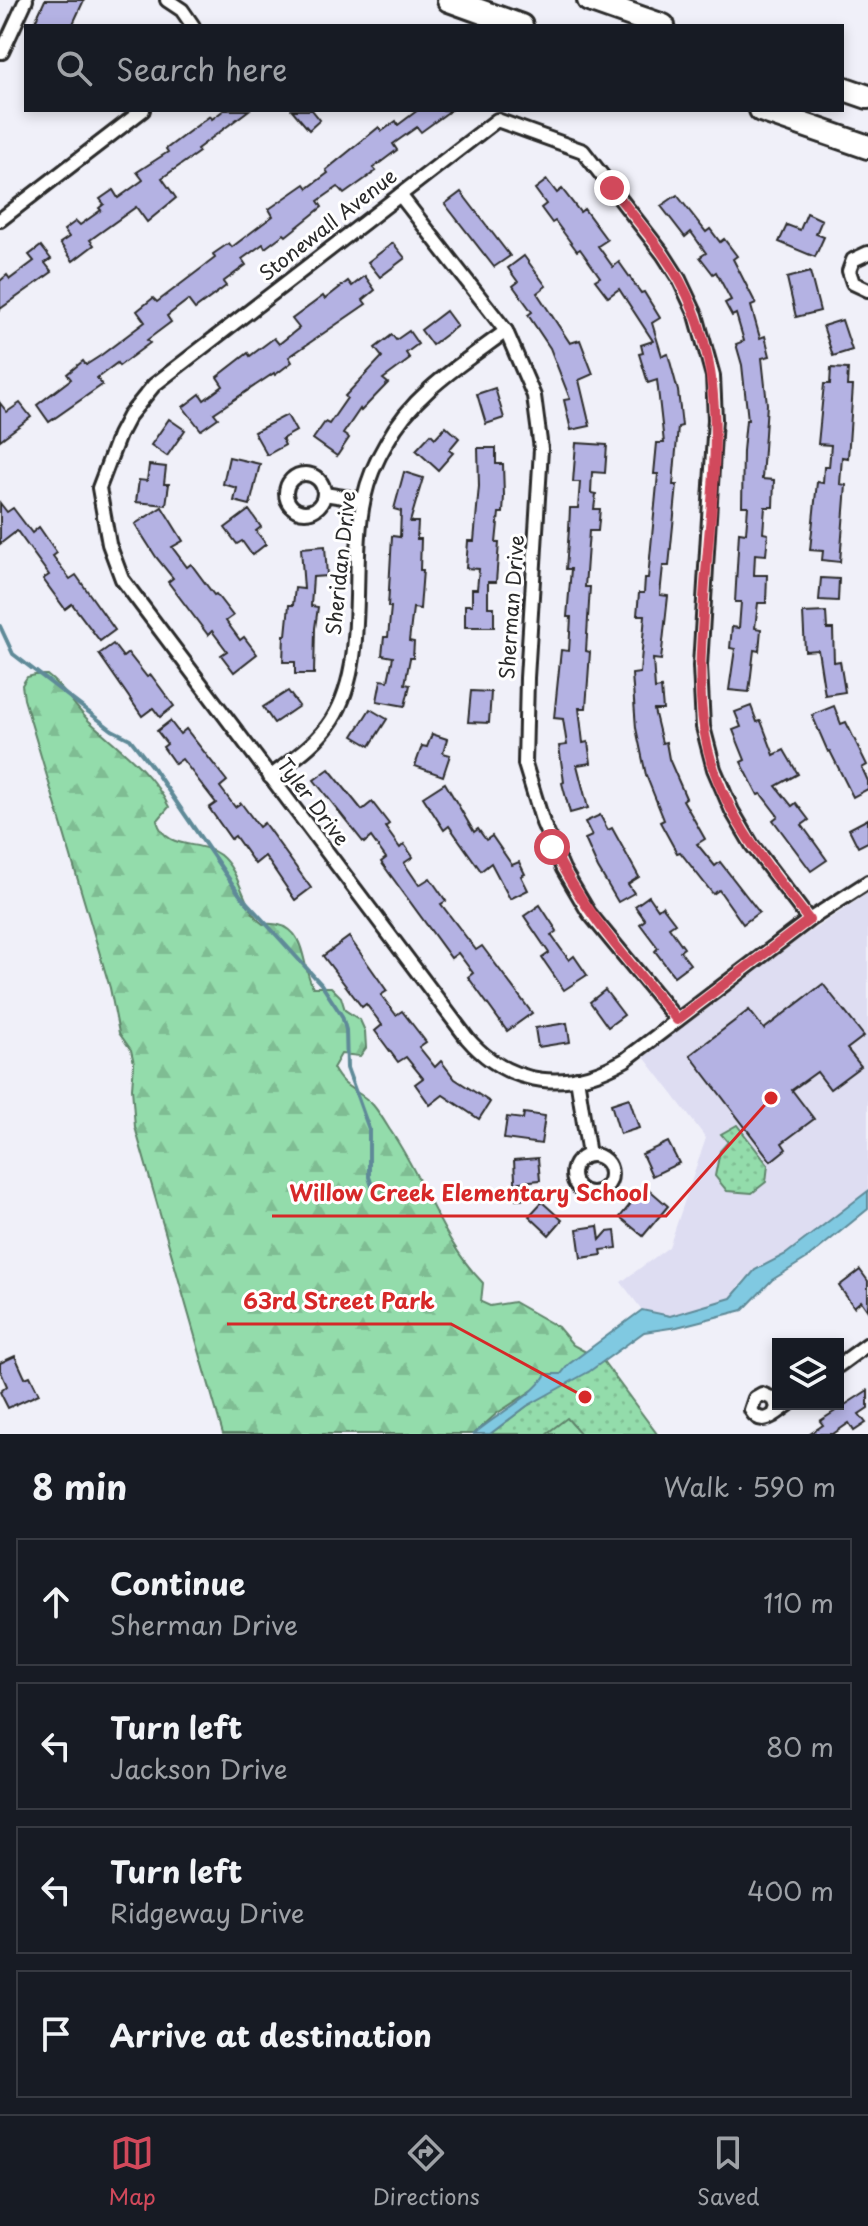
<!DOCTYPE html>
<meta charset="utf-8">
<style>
:root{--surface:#171b24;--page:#242831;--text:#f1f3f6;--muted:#9ea1a6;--line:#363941;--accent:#d1495b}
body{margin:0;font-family:"Playpen Sans",sans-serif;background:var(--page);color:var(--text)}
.controls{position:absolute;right:24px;bottom:24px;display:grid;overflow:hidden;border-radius:0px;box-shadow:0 4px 12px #0003}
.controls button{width:72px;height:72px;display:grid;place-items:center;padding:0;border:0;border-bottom:2px solid var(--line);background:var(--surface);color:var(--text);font:40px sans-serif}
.stop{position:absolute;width:24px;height:24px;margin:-18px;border:6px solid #d1495b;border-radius:50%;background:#fff}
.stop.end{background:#d1495b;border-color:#fff;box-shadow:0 2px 8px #0008}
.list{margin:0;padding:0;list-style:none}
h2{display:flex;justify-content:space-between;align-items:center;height:104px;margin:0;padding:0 32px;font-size:34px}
h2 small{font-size:26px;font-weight:400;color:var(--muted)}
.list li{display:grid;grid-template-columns:52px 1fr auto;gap:24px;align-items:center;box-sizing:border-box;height:128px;margin:0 16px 16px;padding:0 16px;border:2px solid var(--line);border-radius:0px}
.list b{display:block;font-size:30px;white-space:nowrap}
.list p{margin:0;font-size:26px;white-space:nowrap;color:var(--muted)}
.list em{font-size:26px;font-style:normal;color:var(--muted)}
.icon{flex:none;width:44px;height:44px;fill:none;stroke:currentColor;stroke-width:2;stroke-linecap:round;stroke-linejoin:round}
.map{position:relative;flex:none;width:868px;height:1434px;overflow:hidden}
.search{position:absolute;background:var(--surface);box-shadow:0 4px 12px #0003;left:24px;right:24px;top:24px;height:88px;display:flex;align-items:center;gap:20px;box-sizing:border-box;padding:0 28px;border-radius:0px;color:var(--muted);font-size:30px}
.sheet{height:680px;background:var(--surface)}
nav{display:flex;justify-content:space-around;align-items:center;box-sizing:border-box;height:112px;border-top:2px solid var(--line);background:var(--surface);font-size:22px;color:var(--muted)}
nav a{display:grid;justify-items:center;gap:4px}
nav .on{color:var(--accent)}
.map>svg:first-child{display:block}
.built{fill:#deddf2}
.green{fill:url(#green-dots);stroke:#5f846b;stroke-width:2}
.forest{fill:url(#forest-firs);stroke:#5f846b;stroke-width:2}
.pitch{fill:#93dcab;stroke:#5f846b;stroke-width:2}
.water{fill:#80c9e1;stroke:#5e8a98;stroke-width:2}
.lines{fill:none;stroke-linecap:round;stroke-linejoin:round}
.stream{stroke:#5e8a98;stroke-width:4}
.building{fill:#b4b2e3;stroke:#2b2b2b;stroke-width:2}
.street-casing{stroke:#2b2b2b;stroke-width:18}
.highway-casing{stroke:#2b2b2b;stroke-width:28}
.street{stroke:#fff;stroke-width:12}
.highway{stroke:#fff;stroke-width:22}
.route{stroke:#d1495b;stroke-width:10}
.labels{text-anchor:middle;stroke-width:6;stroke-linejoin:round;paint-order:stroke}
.street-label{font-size:20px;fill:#2b2b2b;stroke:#fff}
.leader{fill:none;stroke:#d62828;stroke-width:3}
.callout-dot{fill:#d62828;stroke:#fff;stroke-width:3}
.callout-label{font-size:22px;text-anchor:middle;font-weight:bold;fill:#d62828;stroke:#fff;stroke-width:6;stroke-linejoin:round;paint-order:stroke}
</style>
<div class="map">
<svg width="868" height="1434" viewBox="0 0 868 1434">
<defs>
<pattern id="green-dots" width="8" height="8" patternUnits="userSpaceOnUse" patternTransform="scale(2)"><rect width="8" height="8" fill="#93dcab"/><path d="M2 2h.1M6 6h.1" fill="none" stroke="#7fbd93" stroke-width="1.8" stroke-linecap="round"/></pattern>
<pattern id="forest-firs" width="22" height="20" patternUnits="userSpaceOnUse" patternTransform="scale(2)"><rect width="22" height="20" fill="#93dcab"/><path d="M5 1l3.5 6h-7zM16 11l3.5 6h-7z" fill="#7fbd93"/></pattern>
</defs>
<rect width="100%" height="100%" fill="#f0f0f9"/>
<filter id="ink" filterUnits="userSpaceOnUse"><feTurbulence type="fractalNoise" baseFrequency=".0125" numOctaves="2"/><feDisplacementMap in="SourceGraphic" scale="16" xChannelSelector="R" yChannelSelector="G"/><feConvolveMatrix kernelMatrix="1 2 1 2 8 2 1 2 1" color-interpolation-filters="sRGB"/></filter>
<g filter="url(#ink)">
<polygon class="built" points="868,893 868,1191 786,1254 769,1263 744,1280 731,1298 670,1316 642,1310 621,1282 669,1247 706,1138 644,1057 795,942"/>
<g class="green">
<polygon points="737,1125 768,1165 766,1182 752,1193 727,1191 715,1176 720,1151 728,1142 721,1134"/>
<polygon points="603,1361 657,1434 490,1434 527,1406"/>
</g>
<path class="forest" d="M35,675H47C64,688 74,706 89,721C118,748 151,770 169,807L157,821C166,852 200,839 220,855C242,873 243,910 263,924C308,919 300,964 313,987H331L341,997L345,1010L360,1020L365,1031L366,1048L360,1056L341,1054L333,1068C346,1092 357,1088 373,1105C379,1112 385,1122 390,1130C425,1180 440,1239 483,1283L481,1302L490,1306L514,1302L558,1327L573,1345L586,1352L561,1374L543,1379L542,1384L496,1414L474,1434H223L135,1127L132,1088L134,1063L131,1050L119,1033L110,988L24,699L22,685L27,677Z"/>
<polygon class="pitch" points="567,1418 581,1434 546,1434"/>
<path class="water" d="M868,1191V1209L809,1257L772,1280L743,1310L677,1327L644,1332L590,1371L527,1406L490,1434H474C495,1415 533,1397 546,1374H561L569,1364L642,1310L670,1316L731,1298L755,1270L786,1254Z"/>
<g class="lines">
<polyline class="stream" points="0,626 13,654 112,730 130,739 153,768 240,895 321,984 342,1016 346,1030 347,1068 369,1129 369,1177 372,1186"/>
</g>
<g class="building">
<polygon points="45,0 84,0 72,26 33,26"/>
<polygon points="224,110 249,110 197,149 199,152 162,178 176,198 147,222 136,207 90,240 94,245 73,261 60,243 69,237 64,230 76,221 80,225 101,210 99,208 104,204 100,199 113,190 118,198 143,180 137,172 168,152 166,149 210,116 212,119"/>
<polygon points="292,110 312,110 320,120 309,130"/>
<polygon points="418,110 451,110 421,132 417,127 393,144 397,150 373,168 376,171 344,194 338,187 318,201 322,207 286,236 284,234 265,248 263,244 242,259 246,265 223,282 226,286 195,309 188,300 167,316 171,322 147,340 150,343 119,366 117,363 97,378 102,385 49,422 37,405 71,379 67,374 83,361 86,365 100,356 145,322 137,311 153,298 157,302 215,258 213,254 229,243 232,247 253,231 273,216 269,209 305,184 308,188 328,173 326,170 379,127 382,131 396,121 398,125"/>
<polygon points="547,180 557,193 562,189 580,212 584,209 607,240 598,246 613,267 619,262 641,293 644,292 660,318 652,323 662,356 668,354 678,391 682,426 678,427 673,485 677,485 669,566 663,566 660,595 668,596 661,660 653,659 655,689 661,688 663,710 654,710 662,743 666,742 669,759 686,798 683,800 705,839 697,844 715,866 720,862 759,912 743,924 719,890 713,894 680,852 677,853 660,822 664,820 646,775 636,728 632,674 640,673 645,615 637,615 639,593 644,593 645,578 648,578 658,474 654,474 657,443 664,443 657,380 648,383 639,354 643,353 641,345 653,341 619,289 608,297 595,280 600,277 580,249 577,251 555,221 552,223 541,208 546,204 535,189"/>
<polygon points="461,192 510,256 494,267 445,204"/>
<polygon points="677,195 706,232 710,229 720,242 724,239 737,256 733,259 756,304 751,306 760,338 765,336 770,356 762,358 767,404 762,479 774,480 773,507 765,507 763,533 768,534 766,555 755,554 754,575 767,575 766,603 758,603 755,628 761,629 759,651 754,650 749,692 729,690 735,649 730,648 732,627 739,628 741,602 735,602 739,532 746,533 748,506 742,506 743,451 746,420 748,420 742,365 736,344 744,341 736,314 732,316 725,303 731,300 716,272 713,274 700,257 706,253 691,232 685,237 661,206"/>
<polygon points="807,213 822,220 816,234 824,237 815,257 779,242 787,225 800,230"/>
<polygon points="393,243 405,258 380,277 368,262"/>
<polygon points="41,246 51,259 45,263 52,272 0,309 0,281 7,275 10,279 34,261 29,255"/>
<polygon points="524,256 546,286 537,293 570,343 580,340 593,374 579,380 590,426 571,430 564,400 570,399 550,348 528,315 532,312 513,286 518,282 508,268"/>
<polygon points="810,272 820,311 796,317 787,278"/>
<polygon points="365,276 375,290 363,300 366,304 289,357 292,362 275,375 274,373 214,413 218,418 201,430 183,407 200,394 204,400 223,386 217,377 248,353 250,356 274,338 279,344 299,328 292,319 323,296 325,299 348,281 352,286"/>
<polygon points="446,311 457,326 432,345 421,330"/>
<polygon points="842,320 852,350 833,356 823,326"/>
<polygon points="409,331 418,344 406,353 410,359 383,379 388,383 361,411 360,409 343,434 349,438 337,456 313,439 325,422 329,424 347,398 345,396 382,357 375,348 392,335 396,340"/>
<polygon points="831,368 848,369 847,386 853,386 848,458 842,457 840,484 846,485 840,562 822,560 823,551 810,550 817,482 823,483 824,467 829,467 831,445 818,444 824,384 830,384"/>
<polygon points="495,388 504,418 486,424 477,394"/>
<polygon points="0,403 7,412 20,403 31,417 0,440"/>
<polygon points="287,415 296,431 282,439 285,445 267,455 254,432"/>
<polygon points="169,419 185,430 167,456 151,445"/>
<polygon points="446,426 459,438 449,450 453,453 438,470 416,450 431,434 435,438"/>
<polygon points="576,443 607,445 605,473 592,472 591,493 596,494 594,509 600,509 598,531 589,531 585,587 590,587 586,651 590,652 586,708 579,708 583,743 588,742 591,763 577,765 588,808 570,813 562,783 564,782 559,746 567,745 563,719 554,718 561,650 569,651 571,617 567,617 571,569 566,569 569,529 570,508 578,508 580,482 573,482"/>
<polygon points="478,448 496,448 496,464 503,464 504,496 503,513 499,513 496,543 499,543 496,582 488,582 488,607 494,607 494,627 465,627 465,605 472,605 472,589 477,589 479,569 466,568 468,541 474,541 479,486"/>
<polygon points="229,457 260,464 250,505 234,501 237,488 223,484"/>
<polygon points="149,465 166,467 164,484 169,484 166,505 136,502 139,480 147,481"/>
<polygon points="404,472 423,478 410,522 418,522 417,539 421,539 420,570 423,570 420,609 413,608 409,641 414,642 413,658 410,658 405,684 410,685 405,706 377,701 381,680 388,681 393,657 382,655 384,637 388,637 391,607 388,607 392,536 400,537 401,511 394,509"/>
<polygon points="0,503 7,512 13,508 32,533 39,527 57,553 53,556 70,579 76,575 115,630 100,641 72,604 65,609 43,579 49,575 17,531 0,544"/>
<polygon points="162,507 183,541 172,547 187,567 191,564 214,595 216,594 233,616 226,621 240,640 244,637 257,654 234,672 221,655 227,651 212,631 208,635 168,582 173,578 156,557 135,524"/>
<polygon points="249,510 261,527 256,531 266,544 252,555 242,541 237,544 225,528"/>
<polygon points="325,546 327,576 313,577 311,606 318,607 315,628 314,674 295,674 295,662 283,662 284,635 286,635 289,605 293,605 295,588 304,589 301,548"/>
<polygon points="821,578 839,579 838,601 819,600"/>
<polygon points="826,612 827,629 833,629 834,662 840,661 845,692 825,695 818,650 805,651 803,613"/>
<polygon points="113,644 123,657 128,653 147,677 151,675 174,706 160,717 153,708 142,716 99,654"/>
<polygon points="288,691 299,706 274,723 263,707"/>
<polygon points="471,691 491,692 489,723 468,722"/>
<polygon points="751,706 757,722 761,721 774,755 784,750 798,774 776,786 792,806 796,803 809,820 802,825 827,860 811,871 773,820 778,816 761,794 758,795 741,762 745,760 733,730 741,727 735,712"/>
<polygon points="834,706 841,724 846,722 867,765 862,768 868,781 868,789 853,797 830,751 828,752 812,715"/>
<polygon points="370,709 387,719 370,746 353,736"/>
<polygon points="170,721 180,734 186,729 227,781 220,787 235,807 241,803 259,827 264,823 311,888 295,900 265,856 255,864 235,836 231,839 209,808 216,803 182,759 175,764 163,747 167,744 157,731"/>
<polygon points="432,734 447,739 443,753 450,755 443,776 415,766 422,746 427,747"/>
<polygon points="329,769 362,810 372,802 389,824 385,827 400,848 404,844 413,857 404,863 419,885 430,878 446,901 441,904 476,950 482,946 532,1013 507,1031 468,977 473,973 458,953 451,958 381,862 386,858 371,837 364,843 314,780"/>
<polygon points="445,783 474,832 478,829 486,840 492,836 512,865 519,862 525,874 521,876 528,890 510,899 491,863 481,871 449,826 444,830 423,797"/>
<polygon points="600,815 608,830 612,828 639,877 628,884 634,893 618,902 598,868 585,839 592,836 585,822"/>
<polygon points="868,819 868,842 858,847 849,829"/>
<polygon points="649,896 658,909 662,906 675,923 669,927 684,948 680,951 690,964 674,976 655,951 658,948 640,924 645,920 635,906"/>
<polygon points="540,905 557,931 551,935 569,960 574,956 587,975 564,990 542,958 549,953 524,916"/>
<polygon points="349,937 387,991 381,995 396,1015 402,1011 426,1042 419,1047 435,1067 441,1061 455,1079 490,1102 479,1119 443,1095 430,1105 415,1084 423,1078 406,1057 398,1062 375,1031 382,1025 366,1004 362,1007 323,956"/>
<polygon points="823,984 864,1036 847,1049 861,1066 830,1089 817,1072 792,1090 814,1119 782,1143 786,1149 771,1161 690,1055 749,1010 764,1029"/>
<polygon points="605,990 624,1015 608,1027 590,1002"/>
<polygon points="567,1023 570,1042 538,1047 535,1028"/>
<polygon points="629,1098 639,1128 620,1134 611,1104"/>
<polygon points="524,1113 545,1116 541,1144 504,1139 507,1117 523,1119"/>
<polygon points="668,1142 679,1163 652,1176 642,1154"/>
<polygon points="538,1158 540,1180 520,1182 537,1198 516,1199 514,1160"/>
<polygon points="645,1186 668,1206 643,1236 620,1217"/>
<polygon points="542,1202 562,1220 549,1235 529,1216"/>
<polygon points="598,1226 600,1240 607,1232 615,1231 617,1248 601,1250 602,1255 581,1258 577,1229"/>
<polygon points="860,1270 868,1281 868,1311 861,1301 854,1307 839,1286"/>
<polygon points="15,1356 25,1378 30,1376 39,1394 8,1408 0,1392 7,1386 0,1370 0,1363"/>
<polygon points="868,1390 868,1408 859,1414 866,1423 854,1431 849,1423 833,1434 810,1434 823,1425 820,1421"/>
</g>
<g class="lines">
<g class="street-casing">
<g id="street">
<polyline points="167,0 182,10 193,26"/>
<polyline points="2,52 26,0"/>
<polyline points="400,195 506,331 534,396 541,449 527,678 525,764 543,823 563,869 589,913 677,1020"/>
<polyline points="0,220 143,110"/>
<polyline points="868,253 853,260 849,271 853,283 868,290"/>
<circle cx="305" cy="493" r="19"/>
<polyline points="324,494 363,500"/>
<path d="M270,777C292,760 317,744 332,720C370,660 349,566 364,498C368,479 377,459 387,442C413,393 463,363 506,331"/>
<path d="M809,920L752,845L732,811L714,769L703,727L700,666L715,419L713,376L696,315L679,279L663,254L583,151L497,120L154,385L129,416L119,435L99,488L109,544L122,579L467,1038C510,1088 569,1092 625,1060L809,920L868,882"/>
<polyline points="577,1078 589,1155"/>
<circle cx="592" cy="1174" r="19"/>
<polyline points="838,1366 868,1344"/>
<path d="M774,1415L777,1407L774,1399L762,1394L755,1398L751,1410C762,1429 776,1413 789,1404"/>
</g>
</g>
<g class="highway-casing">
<g id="highway">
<polyline points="449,0 521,26"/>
<polyline points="589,0 663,26"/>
<polyline points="842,88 868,97"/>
<polyline points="761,110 868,147"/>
</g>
</g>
<use href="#street" class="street"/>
<use href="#highway" class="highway"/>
</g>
</g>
<g class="lines" filter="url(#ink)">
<path class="route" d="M552,847C583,912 632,965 677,1020L809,920C768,867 724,816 708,749C696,699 701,649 704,598C711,492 734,378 680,281C662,248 635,219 612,188"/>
</g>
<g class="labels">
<g class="street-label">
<text transform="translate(328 225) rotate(-38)" y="7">Stonewall Avenue</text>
<text transform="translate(341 563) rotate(-84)" y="7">Sheridan Drive</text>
<text transform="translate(512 607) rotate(-86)" y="7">Sherman Drive</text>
<text transform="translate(313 802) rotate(53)" y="7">Tyler Drive</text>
</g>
</g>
<path class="leader" d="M771 1098L666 1216H272M585 1397L451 1324H227"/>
<g class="callout-dot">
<circle cx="771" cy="1098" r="8"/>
<circle cx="585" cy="1397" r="8"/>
</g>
<g class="callout-label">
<text x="469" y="1201">Willow Creek Elementary School</text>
<text x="339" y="1309">63rd Street Park</text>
</g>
</svg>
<div class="controls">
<button><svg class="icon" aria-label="layers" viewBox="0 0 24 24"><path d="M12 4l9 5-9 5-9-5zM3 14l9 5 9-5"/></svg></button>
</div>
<div class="stop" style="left:552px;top:847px"></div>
<div class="stop end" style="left:612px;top:188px"></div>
<div class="search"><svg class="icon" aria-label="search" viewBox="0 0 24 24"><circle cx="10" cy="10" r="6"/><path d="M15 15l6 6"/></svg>Search here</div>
</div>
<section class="sheet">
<h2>8 min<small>Walk · 590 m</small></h2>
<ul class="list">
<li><svg class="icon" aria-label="ahead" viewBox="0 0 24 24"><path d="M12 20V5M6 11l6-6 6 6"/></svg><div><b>Continue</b><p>Sherman Drive</p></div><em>110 m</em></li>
<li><svg class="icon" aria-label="left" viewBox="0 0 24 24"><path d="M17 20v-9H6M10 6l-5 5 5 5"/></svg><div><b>Turn left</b><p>Jackson Drive</p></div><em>80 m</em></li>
<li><svg class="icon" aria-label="left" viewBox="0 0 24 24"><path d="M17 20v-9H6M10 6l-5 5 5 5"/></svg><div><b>Turn left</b><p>Ridgeway Drive</p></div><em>400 m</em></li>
<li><svg class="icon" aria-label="arrive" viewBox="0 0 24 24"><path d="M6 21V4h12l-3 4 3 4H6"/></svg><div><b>Arrive at destination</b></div></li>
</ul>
</section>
<nav>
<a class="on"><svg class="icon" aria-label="map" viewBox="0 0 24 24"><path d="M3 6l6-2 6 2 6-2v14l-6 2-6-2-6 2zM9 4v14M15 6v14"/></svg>Map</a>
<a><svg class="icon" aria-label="directions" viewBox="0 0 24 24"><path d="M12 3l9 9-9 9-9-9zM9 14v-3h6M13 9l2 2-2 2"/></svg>Directions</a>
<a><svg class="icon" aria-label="saved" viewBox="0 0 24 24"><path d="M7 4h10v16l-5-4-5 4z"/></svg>Saved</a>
</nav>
